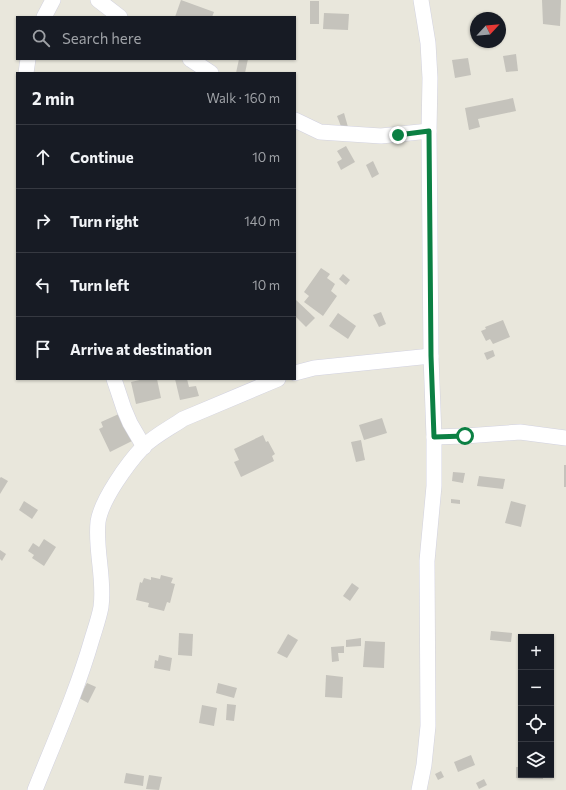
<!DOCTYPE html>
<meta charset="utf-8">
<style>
:root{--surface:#171b24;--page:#20242c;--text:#f1f3f6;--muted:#9ea1a6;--line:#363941}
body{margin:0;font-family:Commissioner,sans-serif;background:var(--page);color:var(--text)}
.controls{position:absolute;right:12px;bottom:12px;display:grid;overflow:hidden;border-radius:0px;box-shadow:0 1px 3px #0004}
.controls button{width:36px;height:36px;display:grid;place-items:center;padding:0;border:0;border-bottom:1px solid var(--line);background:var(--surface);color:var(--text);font:20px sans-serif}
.compass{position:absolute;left:470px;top:12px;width:36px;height:36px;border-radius:50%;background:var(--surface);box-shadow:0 1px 3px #0004;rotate:64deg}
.stop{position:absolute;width:12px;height:12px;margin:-9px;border:3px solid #0b8043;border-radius:50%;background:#fff}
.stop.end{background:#0b8043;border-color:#fff;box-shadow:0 1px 4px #0008}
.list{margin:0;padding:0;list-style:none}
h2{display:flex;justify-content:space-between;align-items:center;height:52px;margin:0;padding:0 16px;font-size:17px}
h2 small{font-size:13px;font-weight:400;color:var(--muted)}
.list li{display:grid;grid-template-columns:26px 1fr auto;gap:12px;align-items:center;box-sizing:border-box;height:64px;padding:0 16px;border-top:1px solid var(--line)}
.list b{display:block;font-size:15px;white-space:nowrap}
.list em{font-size:13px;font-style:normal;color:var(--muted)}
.icon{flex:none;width:22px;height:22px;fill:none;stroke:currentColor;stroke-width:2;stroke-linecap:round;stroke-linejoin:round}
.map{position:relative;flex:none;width:566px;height:790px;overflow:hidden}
.search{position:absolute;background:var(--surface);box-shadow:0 1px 3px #0004;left:16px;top:16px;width:280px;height:44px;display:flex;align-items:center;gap:10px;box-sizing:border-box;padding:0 14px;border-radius:0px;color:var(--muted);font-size:15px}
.panel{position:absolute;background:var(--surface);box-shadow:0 1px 3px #0004;left:16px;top:72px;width:280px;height:308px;border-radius:0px}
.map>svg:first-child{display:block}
.building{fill:#c5c3bc}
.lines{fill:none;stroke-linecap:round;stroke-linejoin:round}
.minor-casing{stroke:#d2d2e0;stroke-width:16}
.minor{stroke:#fff;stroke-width:15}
.route{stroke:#0b8043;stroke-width:5}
</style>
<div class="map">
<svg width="566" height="790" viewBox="0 0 566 790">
<rect width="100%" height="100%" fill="#e9e7dc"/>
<g class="building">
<polygon points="181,0 214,12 212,17 175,17"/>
<polygon points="542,0 561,0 560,26 543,24"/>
<rect x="310" y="1" width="9" height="23"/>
<polygon points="324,13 349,14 348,30 323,29"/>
<polygon points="516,54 518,71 506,72 503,56"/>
<polygon points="468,58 471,75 455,78 452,60"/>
<polygon points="239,59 248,59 245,73 236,73"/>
<polygon points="513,98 516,111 478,119 480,127 469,130 465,108"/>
<polygon points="344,113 348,127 342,129 337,116"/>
<polygon points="346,146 355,162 341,170 337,162 342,159 337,151"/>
<polygon points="373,161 379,174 372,178 366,165"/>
<polygon points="321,268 330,274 327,278 335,284 331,291 337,296 323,316 304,302 309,296 304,292"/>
<polygon points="343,274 350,280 346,285 339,279"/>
<polygon points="295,299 315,318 306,327 295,316"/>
<polygon points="381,312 386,324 379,327 373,315"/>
<polygon points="338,313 356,326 348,339 329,326"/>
<polygon points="503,320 510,337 493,344 490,339 486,341 481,331 486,329 485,327"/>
<polygon points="493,350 495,356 487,360 484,353"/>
<polygon points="144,379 157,379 161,398 136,404 131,382"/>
<polygon points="175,379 187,379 189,387 196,386 199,396 180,400"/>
<polygon points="121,413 134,440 110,452 99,429 103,427 101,422"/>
<polygon points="382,418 387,433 364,440 359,425"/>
<polygon points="263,435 266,442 268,441 275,454 272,456 274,461 241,477 234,462 239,460 234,449"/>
<polygon points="361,440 365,460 356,462 351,442"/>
<rect x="564" y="465" width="2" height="22"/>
<polygon points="453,472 465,473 463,483 452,481"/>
<polygon points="479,476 505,479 503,489 477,486"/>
<polygon points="1,477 8,481 0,494 0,478"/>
<polygon points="451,499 460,500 460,504 451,503"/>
<polygon points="24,501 38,510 32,519 19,510"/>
<polygon points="511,501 526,505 521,527 505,523"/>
<polygon points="44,539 56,547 44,566 32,558 34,555 28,551 33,543 39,547"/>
<polygon points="0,550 6,554 2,561 0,559"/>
<polygon points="161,575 173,578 171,583 175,584 170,603 167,602 164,611 148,607 149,603 136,600 140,582 142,583 144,578 151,580 151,577 160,579"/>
<polygon points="352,583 359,588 350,601 343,596"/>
<polygon points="491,631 512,633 511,642 490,640"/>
<polygon points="179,633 193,634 192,656 178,655"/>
<polygon points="288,634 298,640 287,658 277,653"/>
<polygon points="361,638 361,646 346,647 346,640"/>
<polygon points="365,641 385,642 384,668 363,667"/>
<polygon points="344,646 344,653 338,653 339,661 332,662 331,647"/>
<polygon points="159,655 172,658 170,671 154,668 155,660 158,661"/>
<polygon points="326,675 343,677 342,698 325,697"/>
<polygon points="87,683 96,687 88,703 79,698"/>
<polygon points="218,683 237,688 234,698 216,693"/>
<polygon points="227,704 236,705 234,721 226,720"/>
<polygon points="202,705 217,708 214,726 199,723"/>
<polygon points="471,755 475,765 458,772 454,762"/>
<polygon points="516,767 521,767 521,775 543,775 543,779 516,778"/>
<polygon points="441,771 444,777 438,780 435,774"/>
<polygon points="126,773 144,776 143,786 124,783"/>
<polygon points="149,775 162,777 159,790 146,789"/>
<polygon points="484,779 487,785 479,789 476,783"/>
</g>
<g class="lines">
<g class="minor-casing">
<g id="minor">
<polyline points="98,0 120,17"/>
<polyline points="44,17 53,0"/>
<polyline points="190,59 211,73"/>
<polyline points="26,73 28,59"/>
<polyline points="295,120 320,132 381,136 429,131"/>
<polyline points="295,373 314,368 431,356"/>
<polyline points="114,379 124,409 130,423 144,447"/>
<polyline points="434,437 465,436 520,432 566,438"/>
<path d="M35,790C55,740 77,691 92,639C95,629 99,618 101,607C105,579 95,550 98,522C101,500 128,463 143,447C154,436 170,428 183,419L278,379"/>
<polyline points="419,790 424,765 428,726 427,561 434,486 434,437 431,356 429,131 430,78 428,43 421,0"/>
</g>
</g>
<use href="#minor" class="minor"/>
</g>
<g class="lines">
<polyline class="route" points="398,135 429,131 431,356 434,437 465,436"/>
</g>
</svg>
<div class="controls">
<button>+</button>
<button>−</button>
<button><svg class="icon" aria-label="locate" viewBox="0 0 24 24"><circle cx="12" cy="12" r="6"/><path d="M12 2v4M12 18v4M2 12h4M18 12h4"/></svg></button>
<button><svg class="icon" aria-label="layers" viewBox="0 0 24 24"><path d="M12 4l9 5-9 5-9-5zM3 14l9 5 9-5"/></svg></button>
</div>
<svg class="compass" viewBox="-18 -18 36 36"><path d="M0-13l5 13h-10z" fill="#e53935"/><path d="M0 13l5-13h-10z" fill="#9ea1a6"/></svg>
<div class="stop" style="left:465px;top:436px"></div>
<div class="stop end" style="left:398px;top:135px"></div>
<div class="search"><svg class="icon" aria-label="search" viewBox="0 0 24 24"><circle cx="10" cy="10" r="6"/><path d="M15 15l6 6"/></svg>Search here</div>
<section class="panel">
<h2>2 min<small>Walk · 160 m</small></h2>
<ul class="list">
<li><svg class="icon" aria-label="ahead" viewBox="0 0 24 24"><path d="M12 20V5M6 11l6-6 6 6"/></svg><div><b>Continue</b></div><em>10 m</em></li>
<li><svg class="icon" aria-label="right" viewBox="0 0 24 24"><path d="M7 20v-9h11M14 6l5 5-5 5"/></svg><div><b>Turn right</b></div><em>140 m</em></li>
<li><svg class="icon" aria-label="left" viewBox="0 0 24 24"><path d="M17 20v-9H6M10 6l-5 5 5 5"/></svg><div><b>Turn left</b></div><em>10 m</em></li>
<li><svg class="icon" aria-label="arrive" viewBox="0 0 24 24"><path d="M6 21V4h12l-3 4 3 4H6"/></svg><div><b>Arrive at destination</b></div></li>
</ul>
</section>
</div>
